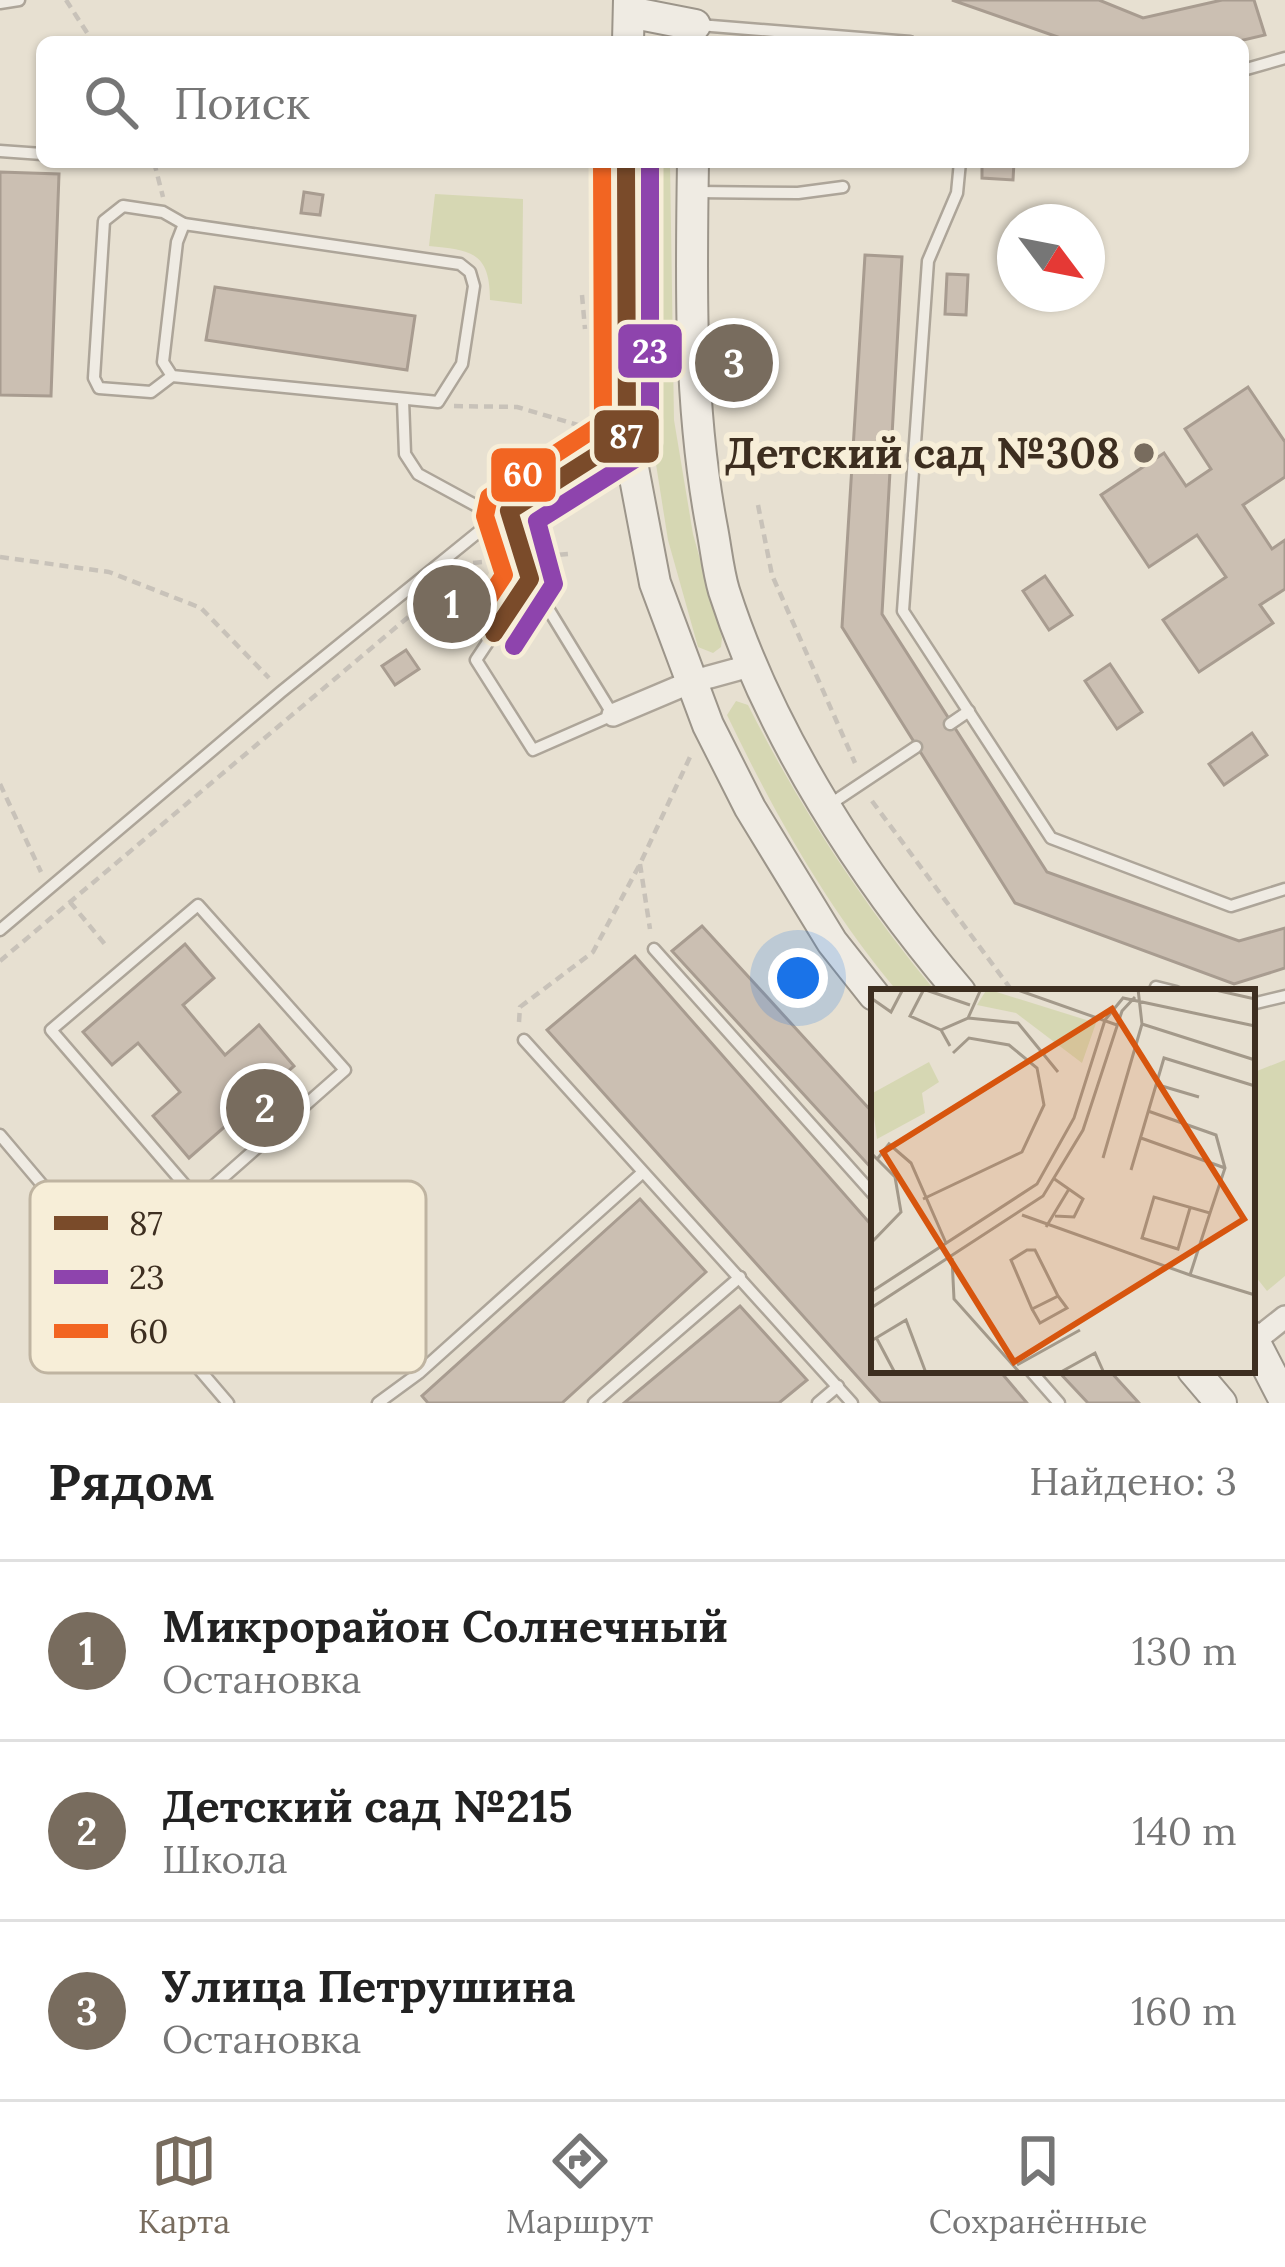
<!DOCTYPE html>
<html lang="ru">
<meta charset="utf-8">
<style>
:root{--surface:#fff;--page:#f6f6f6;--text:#222;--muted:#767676;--line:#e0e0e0;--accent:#786c5e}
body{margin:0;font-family:Lora,serif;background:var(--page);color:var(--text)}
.compass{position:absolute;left:997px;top:204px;width:108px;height:108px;border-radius:50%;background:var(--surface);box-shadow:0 3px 9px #0004;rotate:122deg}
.you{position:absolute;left:798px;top:978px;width:42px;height:42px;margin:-30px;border:9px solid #fff;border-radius:50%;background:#1a73e8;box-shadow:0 0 0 18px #1a73e833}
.badge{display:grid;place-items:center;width:78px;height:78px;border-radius:50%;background:var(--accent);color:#fff;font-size:39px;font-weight:700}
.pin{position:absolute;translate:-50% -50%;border:6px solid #fff;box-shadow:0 3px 12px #0006}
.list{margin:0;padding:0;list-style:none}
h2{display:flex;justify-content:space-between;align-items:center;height:156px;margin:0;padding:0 48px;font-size:51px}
h2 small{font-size:39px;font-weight:400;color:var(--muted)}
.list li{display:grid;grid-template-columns:78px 1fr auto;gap:36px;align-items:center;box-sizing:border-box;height:180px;padding:0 48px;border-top:3px solid var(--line)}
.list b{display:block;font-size:45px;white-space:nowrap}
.list p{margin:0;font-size:39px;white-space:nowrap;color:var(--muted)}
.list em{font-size:39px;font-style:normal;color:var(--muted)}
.icon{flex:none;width:66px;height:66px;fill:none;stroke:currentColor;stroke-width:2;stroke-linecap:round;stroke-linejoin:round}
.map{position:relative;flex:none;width:1285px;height:1403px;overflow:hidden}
.search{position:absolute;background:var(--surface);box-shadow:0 3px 9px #0004;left:36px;right:36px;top:36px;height:132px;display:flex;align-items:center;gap:30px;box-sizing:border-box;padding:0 42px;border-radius:18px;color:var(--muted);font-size:45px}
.sheet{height:696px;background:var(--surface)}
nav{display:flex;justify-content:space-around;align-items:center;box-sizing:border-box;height:168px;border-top:3px solid var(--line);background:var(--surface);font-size:33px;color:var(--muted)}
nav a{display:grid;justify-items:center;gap:6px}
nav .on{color:var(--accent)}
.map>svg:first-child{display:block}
.green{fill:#d6d7b3}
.building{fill:#cbbfb2;stroke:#a89c90;stroke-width:3}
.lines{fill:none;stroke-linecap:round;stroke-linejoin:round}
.service-casing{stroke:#ada599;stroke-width:15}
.minor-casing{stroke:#ada599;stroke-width:26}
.secondary-casing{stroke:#9c958a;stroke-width:34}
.path{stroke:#c8c2b9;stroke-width:4.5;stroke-dasharray:9 6;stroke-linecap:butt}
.service{stroke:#efebe3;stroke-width:10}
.minor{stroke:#efebe3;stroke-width:21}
.secondary{stroke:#efebe3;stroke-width:30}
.bus-1-casing{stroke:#f7eed8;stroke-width:27}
.bus-2-casing{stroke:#f7eed8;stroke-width:27}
.bus-3-casing{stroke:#f7eed8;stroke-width:27}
.bus-1{stroke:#7a4b2a;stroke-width:18}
.bus-2{stroke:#8e44ad;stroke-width:18}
.bus-3{stroke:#f26522;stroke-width:18}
.poi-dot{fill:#786c5e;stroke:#f7eed8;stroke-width:4.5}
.labels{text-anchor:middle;stroke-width:12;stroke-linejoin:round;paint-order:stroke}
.poi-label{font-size:42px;font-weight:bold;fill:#3d2e20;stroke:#f7eed8;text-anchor:end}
.inset-road{fill:none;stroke:#a3998a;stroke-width:3}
.view{fill:#d7550e;fill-opacity:0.15;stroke:#d7550e;stroke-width:6}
.inset-edge{fill:none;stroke:#3d2e20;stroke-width:6}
.key{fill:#f7eed8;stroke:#bfb4a1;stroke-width:3}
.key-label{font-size:33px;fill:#3d2e20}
.line-badge{stroke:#f7eed8;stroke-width:4.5}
.badge-label{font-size:33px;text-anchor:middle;font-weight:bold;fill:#fff}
</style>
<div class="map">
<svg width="1285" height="1403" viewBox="0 0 1285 1403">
<rect width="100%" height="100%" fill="#e7e0d1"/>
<g class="green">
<polygon points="645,162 670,162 674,420 693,534 722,638 721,647 713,653 698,647 668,540 649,420"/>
<path d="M435,194L523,199L522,304L490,300C490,252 471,250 429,246Z"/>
<path d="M736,701L748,705C800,808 862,903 936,992H898C828,909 774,813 727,715Z"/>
<polygon points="1285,1060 1285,1276 1267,1291 1252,1272 1252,1073"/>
</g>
<g class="building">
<polygon points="952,0 1099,0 1143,18 1222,0 1254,0 1265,35 1235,42 1072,42"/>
<polygon points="982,162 1014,162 1013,180 982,178"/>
<polygon points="0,172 59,174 51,396 0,395"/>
<polygon points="304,192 323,195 320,215 301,213"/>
<polygon points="865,255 902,257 882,614 1047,872 1239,941 1285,928 1285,968 1234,984 1015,903 842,627"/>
<polygon points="947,274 968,275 966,315 945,314"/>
<polygon points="215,287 415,316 407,370 206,340"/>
<polygon points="1248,387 1285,442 1285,477 1243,505 1272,549 1285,540 1285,589 1260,605 1273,623 1199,672 1163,620 1226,577 1197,535 1149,567 1101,495 1164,453 1186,486 1211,469 1185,429"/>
<polygon points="1045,576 1072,615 1049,630 1023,591"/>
<polygon points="406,650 419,669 395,685 382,666"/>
<polygon points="1110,664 1142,712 1117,729 1085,681"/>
<polygon points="1252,733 1267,755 1224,785 1209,764"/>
<polygon points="702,926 874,1114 874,1171 672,951"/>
<polygon points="185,944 214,978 183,1005 225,1055 259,1025 294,1066 189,1158 153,1116 180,1092 138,1043 112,1065 83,1032"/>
<polygon points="635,956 874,1228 874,1370 999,1370 1027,1403 881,1403 547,1030"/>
<polygon points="640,1199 706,1272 562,1403 428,1403 422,1396"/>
<polygon points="740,1306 807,1380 779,1403 624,1403"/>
<polygon points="1057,1370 1109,1370 1139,1403 1088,1403"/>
</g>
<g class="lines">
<g class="service-casing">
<g id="service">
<polyline points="0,3 19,0"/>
<polyline points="699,25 910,42"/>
<polyline points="1243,70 1285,58"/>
<polyline points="0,151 42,154"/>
<polyline points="960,162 957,193 928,261 903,611 1051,838 1231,906 1285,889"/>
<polyline points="696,192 798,193 843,187"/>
<polygon points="184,224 460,264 470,272 474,286 462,364 438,402 172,376 163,362 177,242"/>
<polyline points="172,376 151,392 99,388 94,378 104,221 123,206 163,212 184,224"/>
<polyline points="403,400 405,454 418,474 497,517"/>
<polyline points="509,511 530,579 613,715 533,750 476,660 530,579"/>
<polyline points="950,724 969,711"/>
<polyline points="829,805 916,747"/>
<polyline points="0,930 281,692 497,517 623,438"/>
<polyline points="654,949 874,1195"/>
<polyline points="1156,987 1176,992"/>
<polyline points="1252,1004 1285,996"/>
<polyline points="524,1040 852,1403"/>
<polyline points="0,1135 116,1272 345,1070 198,905 51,1030 196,1198"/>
<polyline points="116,1272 228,1403"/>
<polyline points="1030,1370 1059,1403"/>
<polyline points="378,1403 419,1373 642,1173"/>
<polyline points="594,1403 740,1277"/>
<polyline points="818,1403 838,1386"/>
</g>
</g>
<g class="minor-casing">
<g id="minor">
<polyline points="613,715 691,682 753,665"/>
<polyline points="1252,1343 1285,1317"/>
</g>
</g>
<g class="secondary-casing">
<g id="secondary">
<polyline points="629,12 695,25"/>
<polyline points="628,42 629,0"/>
<polyline points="626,162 627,436 655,583 708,725 750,808 832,942 874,995"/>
<path d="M693,162C691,284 689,408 712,528C716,549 718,571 724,591C770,735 863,878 960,992"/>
<polyline points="1252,1337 1285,1401"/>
<polyline points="1193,1370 1221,1403"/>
</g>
</g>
<g class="path">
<polyline points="66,0 93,42"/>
<polyline points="154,162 163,197"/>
<polyline points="582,295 585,329"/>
<polyline points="454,406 517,407 595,430"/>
<polyline points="758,505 772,575 855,763"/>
<polyline points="544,556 569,554"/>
<polyline points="0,557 109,572 201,608 269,678"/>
<polyline points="473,563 503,560"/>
<polyline points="0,784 41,872"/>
<polyline points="872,801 1013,992"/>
<polyline points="640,864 650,929"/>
<polyline points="70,902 108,948"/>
<polyline points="0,961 432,597"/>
<polyline points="519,1022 520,1007 593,952 640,864 690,757"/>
<polyline points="1252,1285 1256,1290"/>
</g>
<use href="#service" class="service"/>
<use href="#minor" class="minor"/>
<use href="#secondary" class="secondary"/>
<g class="bus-1-casing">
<polyline id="bus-1" points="494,633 530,579 509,511 627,436 626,162"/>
</g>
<g class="bus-2-casing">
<polyline id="bus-2" points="514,646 554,584 537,521 640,456 650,443 650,162"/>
</g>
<g class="bus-3-casing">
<polyline id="bus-3" points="474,620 504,575 485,516 489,497 603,423 602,162"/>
</g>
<use href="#bus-1" class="bus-1"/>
<use href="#bus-2" class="bus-2"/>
<use href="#bus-3" class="bus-3"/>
</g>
<circle class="poi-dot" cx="1144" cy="453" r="12"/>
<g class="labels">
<g class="poi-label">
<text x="1120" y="468">Детский сад №308</text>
</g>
</g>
<g transform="translate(871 989)">
<rect width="384" height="384" fill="#e7e0d1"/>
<path d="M116,0L225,34L211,74L145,24L106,16ZM58,73L68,93L51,104L54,124L6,150L0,105Z" fill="#d6d7b3"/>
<path class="inset-road" d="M52,0L99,16M53,0L39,27L70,41M144,0L246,36M340,0L384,10M0,9L20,23L32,0M97,29L147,34L187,83M271,35L384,71M79,57L70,41L97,29L110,0M284,95L328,108M277,122L345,146L354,179L339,224M270,149L354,179M0,164L24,188L30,223L0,254M7,169L18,155L40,174L75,254M232,169L271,35L267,0M260,181L293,69L384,97M182,189L212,210L203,228L184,227M52,210L151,163L173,116L166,79L138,56L98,49L82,64M151,226L319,286L339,224L283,208L271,249L307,260L319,219M175,238L198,200M156,261H164L187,307L161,320L140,271ZM81,269L83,310L149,384M319,286L384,306M0,303L166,195L203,129L234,31L252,9L384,37M0,319L172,207L212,141L251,22L264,8M161,320L169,334L196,319L187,307M6,350L24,384M0,352L35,331L55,384M146,376L209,341M188,384L224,364L233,384"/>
<path class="view" d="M241,20L373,230L143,373L12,163Z"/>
<rect width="384" height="384" class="inset-edge"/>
</g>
<rect x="30" y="1181" width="396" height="192" rx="18" class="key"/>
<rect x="54" y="1216" width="54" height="14" fill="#7a4b2a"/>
<rect x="54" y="1270" width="54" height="14" fill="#8e44ad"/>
<rect x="54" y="1324" width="54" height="14" fill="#f26522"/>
<g class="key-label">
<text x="129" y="1235">87</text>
<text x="129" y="1289">23</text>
<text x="129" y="1343">60</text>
</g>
<g class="line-badge">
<rect x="616" y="322" width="68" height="58" rx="12" fill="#8e44ad"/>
<rect x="592" y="408" width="69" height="57" rx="12" fill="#7a4b2a"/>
<rect x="489" y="446" width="69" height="58" rx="12" fill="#f26522"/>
</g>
<g class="badge-label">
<text x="650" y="363">23</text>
<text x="626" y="448">87</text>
<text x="523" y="486">60</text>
</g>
</svg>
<svg class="compass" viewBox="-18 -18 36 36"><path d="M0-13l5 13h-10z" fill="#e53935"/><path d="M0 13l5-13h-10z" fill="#767676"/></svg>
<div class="you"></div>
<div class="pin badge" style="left:452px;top:604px">1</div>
<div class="pin badge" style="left:265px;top:1108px">2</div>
<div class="pin badge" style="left:734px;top:363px">3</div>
<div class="search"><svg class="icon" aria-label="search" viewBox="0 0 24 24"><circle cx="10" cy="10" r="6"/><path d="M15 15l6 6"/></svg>Поиск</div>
</div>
<section class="sheet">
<h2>Рядом<small>Найдено: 3</small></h2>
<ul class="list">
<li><span class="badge">1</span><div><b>Микрорайон Солнечный</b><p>Остановка</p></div><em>130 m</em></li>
<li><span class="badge">2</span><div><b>Детский сад №215</b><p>Школа</p></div><em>140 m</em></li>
<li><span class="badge">3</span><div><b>Улица Петрушина</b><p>Остановка</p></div><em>160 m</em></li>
</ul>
</section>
<nav>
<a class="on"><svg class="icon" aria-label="map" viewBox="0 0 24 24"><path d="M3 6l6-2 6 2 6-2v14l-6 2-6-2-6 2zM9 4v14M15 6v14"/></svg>Карта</a>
<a><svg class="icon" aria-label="directions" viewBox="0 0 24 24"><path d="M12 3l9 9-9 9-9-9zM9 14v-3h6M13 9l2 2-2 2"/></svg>Маршрут</a>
<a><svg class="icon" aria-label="saved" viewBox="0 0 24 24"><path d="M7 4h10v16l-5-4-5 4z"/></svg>Сохранённые</a>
</nav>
